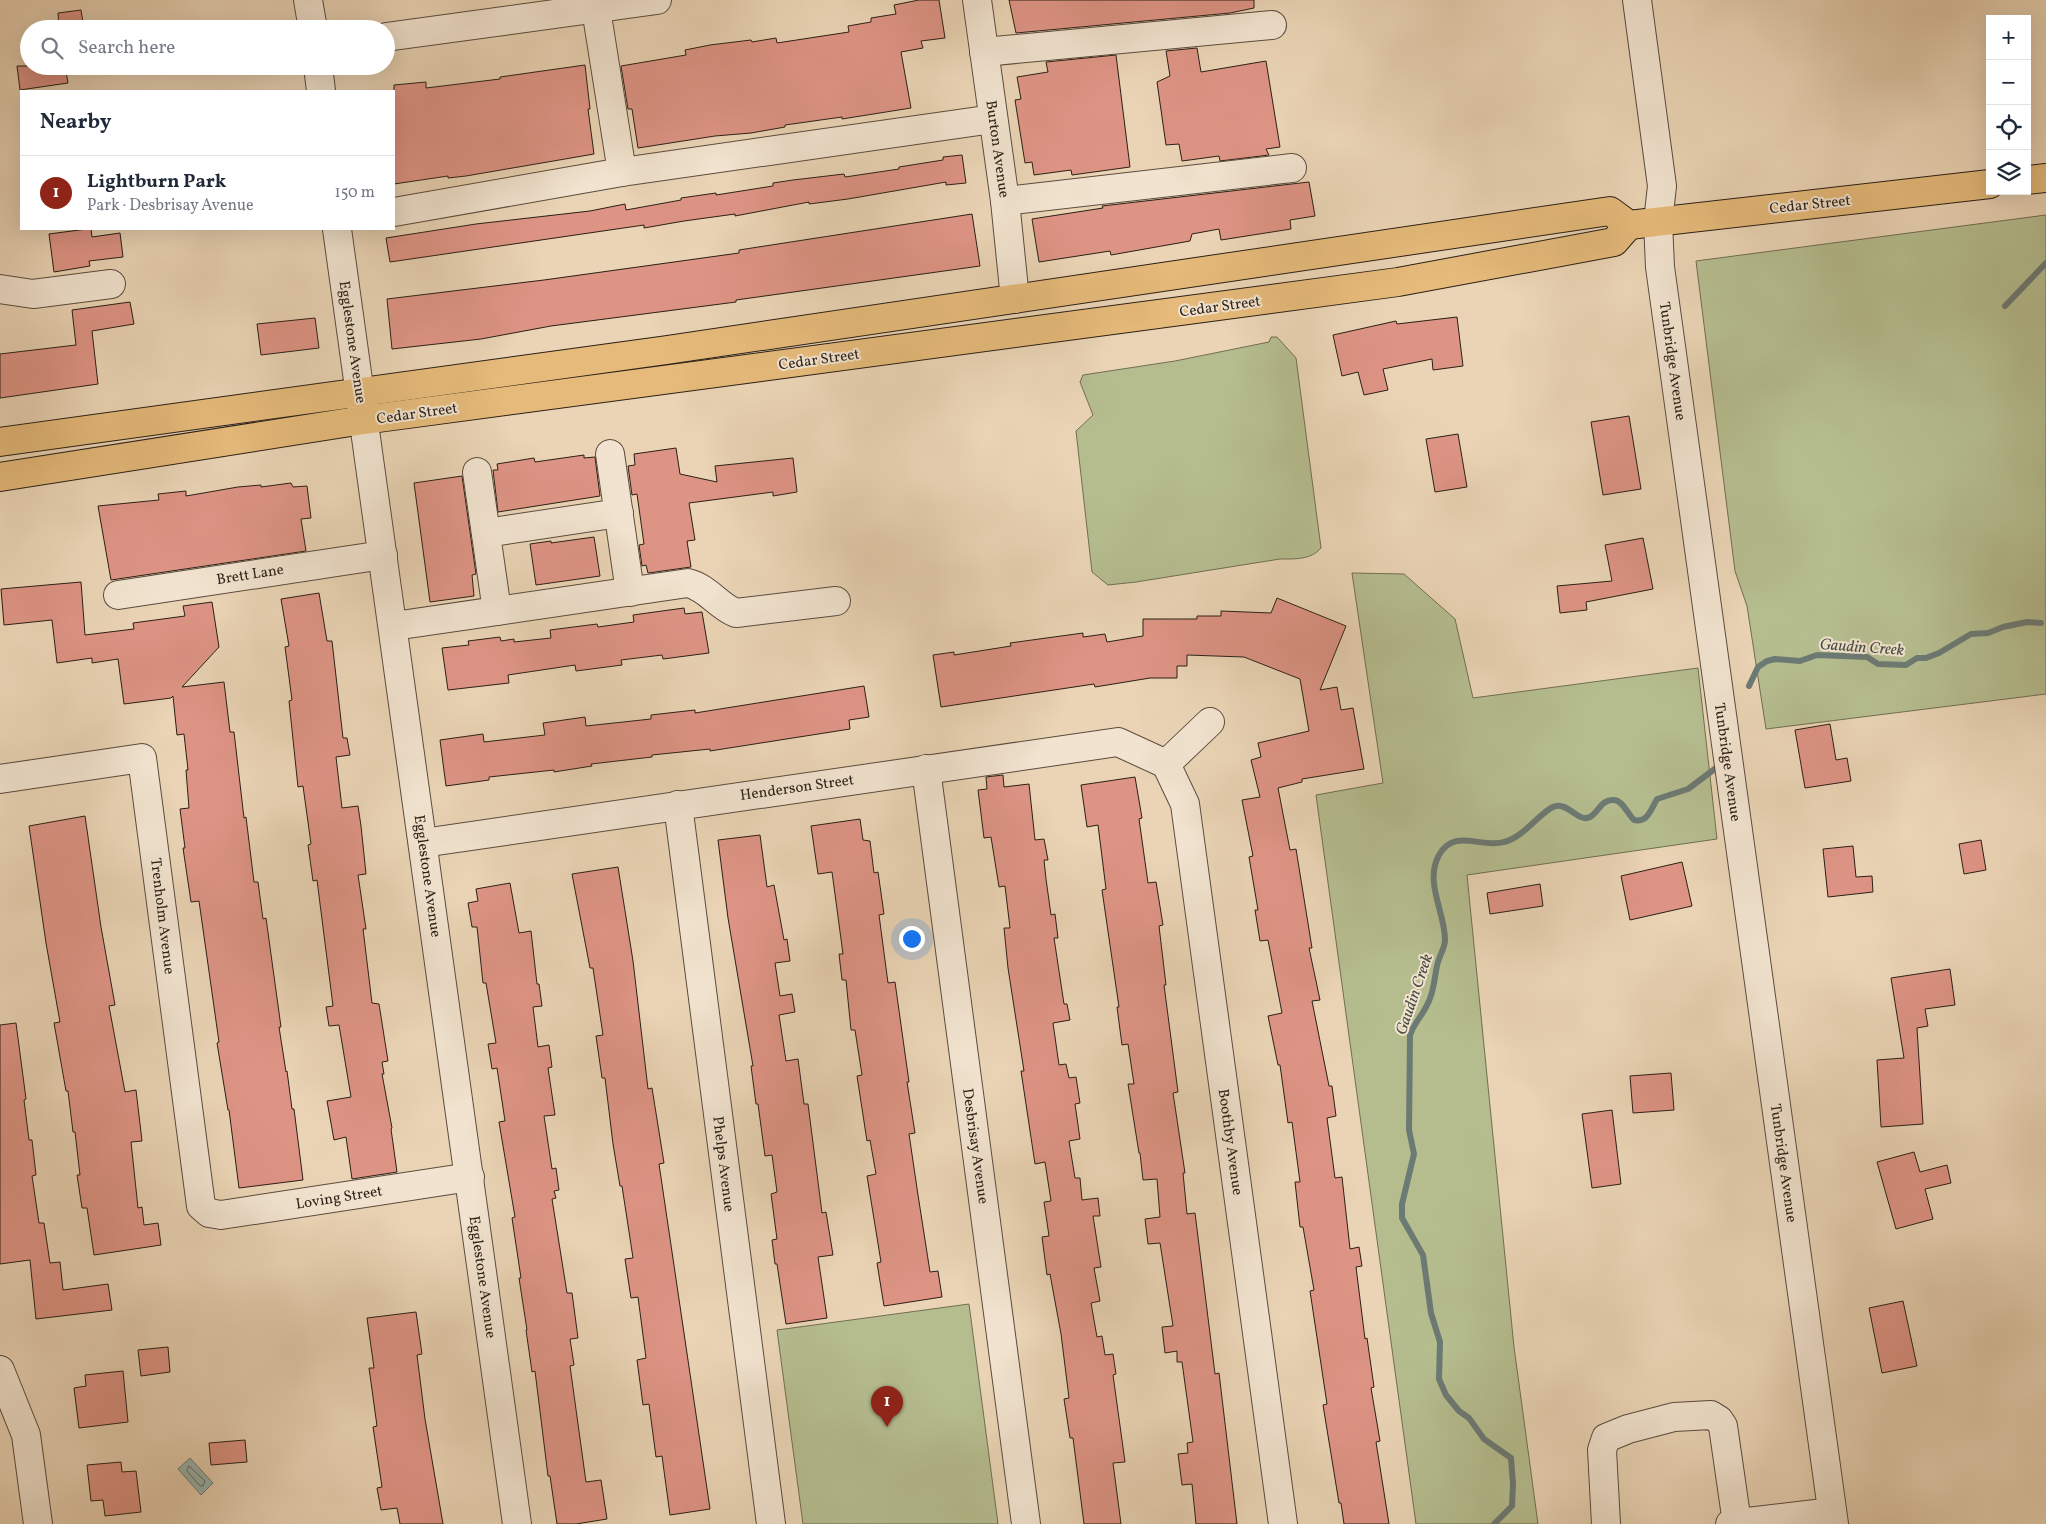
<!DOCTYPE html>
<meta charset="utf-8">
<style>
:root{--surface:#fff;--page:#f2f2f3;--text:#1f2937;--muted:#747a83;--line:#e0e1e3;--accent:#8f2418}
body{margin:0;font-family:Vollkorn,serif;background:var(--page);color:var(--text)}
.controls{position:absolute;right:15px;top:15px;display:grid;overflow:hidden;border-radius:0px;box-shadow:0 5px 20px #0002}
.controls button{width:45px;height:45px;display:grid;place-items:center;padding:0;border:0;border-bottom:1px solid var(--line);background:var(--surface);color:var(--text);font:25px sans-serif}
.you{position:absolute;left:911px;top:938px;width:18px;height:18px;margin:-12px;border:4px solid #fff;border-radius:50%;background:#1a73e8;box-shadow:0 0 0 8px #1a73e833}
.badge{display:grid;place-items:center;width:32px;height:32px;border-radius:50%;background:var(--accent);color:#fff;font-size:16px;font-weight:700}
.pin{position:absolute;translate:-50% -41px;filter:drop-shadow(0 1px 2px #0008)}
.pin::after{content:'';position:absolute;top:26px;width:18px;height:15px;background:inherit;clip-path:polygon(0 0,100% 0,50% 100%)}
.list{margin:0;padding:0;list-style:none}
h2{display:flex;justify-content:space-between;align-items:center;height:65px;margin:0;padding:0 20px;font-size:21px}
h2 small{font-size:16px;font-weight:400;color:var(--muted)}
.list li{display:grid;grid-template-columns:32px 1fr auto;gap:15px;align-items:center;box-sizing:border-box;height:75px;padding:0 20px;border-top:1px solid var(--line)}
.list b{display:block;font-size:19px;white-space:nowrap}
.list p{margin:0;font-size:16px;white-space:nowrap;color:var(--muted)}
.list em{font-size:16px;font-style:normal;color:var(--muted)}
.icon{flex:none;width:28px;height:28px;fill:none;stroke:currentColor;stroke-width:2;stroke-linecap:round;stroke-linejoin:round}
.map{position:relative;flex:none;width:2046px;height:1524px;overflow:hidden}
.search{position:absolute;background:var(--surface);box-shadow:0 5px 20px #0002;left:20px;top:20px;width:375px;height:55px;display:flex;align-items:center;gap:12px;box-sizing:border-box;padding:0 18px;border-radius:28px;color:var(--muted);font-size:19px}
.panel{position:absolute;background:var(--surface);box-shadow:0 5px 20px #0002;left:20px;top:90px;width:375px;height:140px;border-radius:0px}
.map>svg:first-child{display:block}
.green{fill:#b5bd8f;stroke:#706e52}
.water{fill:#98b7b3;stroke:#6c7a74}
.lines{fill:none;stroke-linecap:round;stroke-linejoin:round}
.shore{stroke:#616b64;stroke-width:1}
.stream{stroke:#6c7a74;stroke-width:6}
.building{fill:#de9485;stroke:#2a1f16}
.minor-casing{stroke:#5a4c3e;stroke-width:30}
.major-casing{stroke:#2a1f16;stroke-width:30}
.minor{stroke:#f1e3cf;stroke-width:28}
.major{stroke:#e5ba7a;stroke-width:28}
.labels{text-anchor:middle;stroke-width:4;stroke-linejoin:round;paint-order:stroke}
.street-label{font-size:15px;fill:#2a1f16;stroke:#f1e3cf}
.water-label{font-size:16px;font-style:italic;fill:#4b4d45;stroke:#f1e3cf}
</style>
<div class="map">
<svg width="2046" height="1524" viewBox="0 0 2046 1524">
<rect width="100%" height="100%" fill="#ead4b5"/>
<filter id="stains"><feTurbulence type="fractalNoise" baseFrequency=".004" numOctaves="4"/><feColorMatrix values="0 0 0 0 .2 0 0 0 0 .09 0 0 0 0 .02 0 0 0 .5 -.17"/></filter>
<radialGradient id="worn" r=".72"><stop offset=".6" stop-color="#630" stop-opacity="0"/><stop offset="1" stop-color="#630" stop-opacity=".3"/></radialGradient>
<g class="green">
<polygon points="2046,215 2046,694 1766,729 1747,606 1735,571 1696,261"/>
<path d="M1271,337H1277L1296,358L1321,548C1311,560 1294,559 1280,559L1136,582L1108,585L1092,572L1076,431L1093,415L1080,382L1083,375L1175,361L1269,342Z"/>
<polygon points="1352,573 1404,574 1455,619 1473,698 1698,668 1717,839 1467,875 1514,1347 1538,1524 1416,1524 1316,795 1383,783"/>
<polygon points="969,1304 998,1524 803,1524 777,1330"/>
</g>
<polygon class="water" points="190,1458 213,1483 201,1495 178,1469"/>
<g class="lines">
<polygon class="shore" points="189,1466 205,1481 203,1486 200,1486 187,1471"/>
<g class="stream">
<polyline points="2005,306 2046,263"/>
<polyline points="1749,686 1758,667 1767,661 1775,659 1800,661 1817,655 1867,657 1878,664 1906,665 1917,658 1926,658 1939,653 1971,634 1988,633 2003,627 2027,622 2041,623"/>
<path d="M1494,1524L1512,1506L1513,1484L1511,1458L1484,1439L1469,1418L1459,1411L1446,1395L1439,1379L1440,1342L1431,1313L1423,1255L1402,1218V1204L1414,1154L1409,1130L1410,1035C1414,1023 1422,1016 1427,1005C1435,991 1434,976 1438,962C1440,955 1445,947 1445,940C1445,912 1424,882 1439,855C1455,827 1481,849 1504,842C1525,837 1542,809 1556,806C1568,803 1579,823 1590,817C1599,812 1601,799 1614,800C1622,800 1628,814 1634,820C1648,823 1651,809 1657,799L1688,789L1716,768"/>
</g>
</g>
<g class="building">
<polygon points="919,0 939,0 945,38 921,41 923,48 901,52 911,108 842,119 842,117 785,125 785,127 751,133 715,136 638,148 632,109 628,109 621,66 686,55 685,50 710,45 751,40 752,42 776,38 777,43 849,32 848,26 871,22 871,18 896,14 894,5"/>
<polygon points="1009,0 1254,0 1254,8 1230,13 1016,33"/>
<polygon points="81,10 84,29 59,29 58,13"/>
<polygon points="1197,48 1201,72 1266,61 1280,147 1266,149 1269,155 1220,161 1219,156 1182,161 1179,144 1166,145 1157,82 1170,76 1166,51"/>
<polygon points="1116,55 1130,167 1072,175 1071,170 1034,175 1032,162 1025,163 1015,100 1021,99 1017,77 1048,72 1046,62"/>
<polygon points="585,65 590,109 588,109 594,154 466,176 448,178 448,176 394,184 394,85 426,82 426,88 500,79 500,77"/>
<polygon points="17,66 65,66 68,83 20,90"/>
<polygon points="962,155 966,183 946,185 946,182 848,199 809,204 809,202 735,216 735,214 684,221 644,228 644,225 390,262 386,238 476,224 590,211 625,204 626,210 681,200 681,198 716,193 716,195 773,186 773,183 793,180 844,174 845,177 899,169 899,167 943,160 943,157"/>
<polygon points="1309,182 1315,216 1290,220 1291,229 1221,240 1219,229 1192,234 1190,241 1111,255 1110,251 1039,262 1032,219 1103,208 1102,206"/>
<polygon points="972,214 980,266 736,300 736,302 551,326 481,339 392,349 387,299 544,280 739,253 739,250"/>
<polygon points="87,229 91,229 92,237 120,233 123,257 89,261 90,266 54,272 49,234"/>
<polygon points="130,302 134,324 92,331 98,384 0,398 0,354 76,345 72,310"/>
<polygon points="1457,317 1463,366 1433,370 1432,359 1383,369 1388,390 1364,395 1358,372 1342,376 1333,335 1396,321 1397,324"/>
<polygon points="315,318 319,348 261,355 257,324"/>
<polygon points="1629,416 1641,489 1603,495 1591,422"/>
<polygon points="1458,434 1467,487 1435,492 1426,439"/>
<polygon points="676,448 680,474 717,482 715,466 793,458 797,492 773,496 773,492 689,503 695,540 687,541 691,567 648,573 646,565 642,566 639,545 644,544 637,494 632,495 628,466 635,465 634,454"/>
<polygon points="584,455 584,458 595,457 600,496 498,512 493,470 498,470 497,464 534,458 535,462"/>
<polygon points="462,476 476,574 472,575 474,596 430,602 414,483"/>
<polygon points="291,483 293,487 307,486 311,518 301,519 306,551 111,580 98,506 159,500 158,494 186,491 186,496 238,487 261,485 261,487"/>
<polygon points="594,537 600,576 536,585 530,544 551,541 551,543"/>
<polygon points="1643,538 1653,589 1586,602 1587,610 1560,613 1557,586 1612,581 1605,545"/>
<polygon points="81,582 85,635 134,629 133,623 185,616 183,606 212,602 219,647 182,687 224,682 230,732 234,732 244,818 246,817 254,882 258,882 263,919 266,918 281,1027 279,1027 286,1072 287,1071 292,1109 294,1109 303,1180 239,1188 229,1110 228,1110 217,1043 219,1042 199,901 191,902 183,848 185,848 180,809 189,808 186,770 188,770 184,734 177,735 173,696 171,698 124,704 118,659 92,663 92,658 57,663 52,620 4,625 1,589"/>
<polygon points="319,593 327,641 332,641 343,738 347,738 350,755 336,757 342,808 358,806 361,826 366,874 358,875 366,929 363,929 372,1003 379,1004 388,1061 382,1062 384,1074 382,1074 392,1128 391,1129 397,1172 352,1179 346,1137 334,1140 327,1101 351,1097 339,1025 329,1026 326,1007 333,1006 317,880 313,881 308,845 311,844 303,786 298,787 289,701 292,700 285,647 289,646 281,599"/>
<polygon points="1277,598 1346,626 1320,690 1337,687 1341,710 1353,708 1364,769 1302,779 1302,782 1278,788 1290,850 1296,849 1312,948 1309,948 1320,1000 1312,1001 1329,1086 1332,1086 1336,1116 1327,1118 1335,1178 1342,1177 1350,1249 1359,1247 1362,1266 1356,1267 1365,1339 1367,1338 1374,1387 1371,1388 1380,1441 1376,1442 1389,1524 1344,1524 1341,1503 1339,1503 1323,1405 1327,1404 1310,1291 1314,1290 1303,1227 1300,1227 1295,1182 1300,1182 1292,1122 1288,1123 1280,1065 1278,1065 1268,1016 1282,1013 1268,940 1260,941 1255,910 1258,910 1249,857 1253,856 1242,800 1260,797 1251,760 1261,757 1258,743 1309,731 1300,679 1244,657 1187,655 1187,666 1177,666 1177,678 1150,678 1095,687 1094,684 941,707 933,655 954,652 954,655 1011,646 1010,643 1083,633 1083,637 1105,634 1107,642 1143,636 1143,619 1197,619 1197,616 1221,616 1221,611 1271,613"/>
<polygon points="684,608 685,614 702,612 709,653 663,659 662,655 621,660 622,665 576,671 575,665 508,675 509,683 448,690 442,648 469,645 468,641 500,637 501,641 514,639 514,642 551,638 550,630 597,624 598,627 634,622 633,615"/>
<polygon points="864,686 869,717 849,720 850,729 710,751 710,749 652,755 652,757 591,764 592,766 554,772 554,770 489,777 489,780 446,786 440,740 483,734 484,742 545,735 543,723 585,717 586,726 651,719 651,715 695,710 695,713"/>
<polygon points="1830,724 1836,760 1847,758 1851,781 1805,788 1795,730"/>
<polygon points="1003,775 1004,787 1029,784 1035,840 1044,839 1048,860 1044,860 1046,879 1051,915 1055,914 1058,938 1054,938 1064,1004 1067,1004 1070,1020 1053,1023 1059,1065 1066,1064 1069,1078 1076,1077 1080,1103 1075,1104 1080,1139 1069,1141 1075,1178 1080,1178 1082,1200 1098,1198 1100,1216 1093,1216 1101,1267 1094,1268 1100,1301 1091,1303 1097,1337 1102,1336 1105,1355 1113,1354 1116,1374 1113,1375 1125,1462 1113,1463 1121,1524 1084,1524 1073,1438 1070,1438 1064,1399 1069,1398 1061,1334 1050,1274 1047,1275 1042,1237 1049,1236 1044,1202 1051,1201 1045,1162 1035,1164 1021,1071 1024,1071 1008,968 1004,928 1010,928 1005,886 999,887 991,837 984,838 978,790 987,789 986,777"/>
<polygon points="1135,777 1142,818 1139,819 1148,883 1156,882 1163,925 1159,926 1166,985 1164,985 1178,1092 1173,1093 1185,1173 1183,1173 1187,1214 1195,1213 1215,1374 1219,1373 1237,1524 1196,1524 1192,1484 1182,1485 1178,1454 1188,1453 1187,1443 1193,1442 1182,1362 1177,1362 1177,1351 1165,1353 1162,1327 1173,1326 1160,1243 1148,1244 1145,1219 1160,1217 1157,1179 1143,1180 1140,1153 1139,1153 1128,1084 1134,1084 1128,1044 1122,1045 1117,1007 1119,1007 1102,890 1106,889 1098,825 1087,827 1081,785"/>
<polygon points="85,816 101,927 115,1005 109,1006 125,1092 136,1090 142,1141 131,1142 138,1208 142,1207 144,1225 158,1223 161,1245 94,1255 87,1208 82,1208 77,1175 80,1175 75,1132 73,1132 68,1091 66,1091 54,1023 60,1022 46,943 29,826"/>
<polygon points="860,819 863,840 870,841 874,873 878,872 884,914 879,915 888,983 895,982 909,1082 907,1082 915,1133 909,1134 918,1195 930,1272 938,1271 942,1297 884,1306 877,1263 881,1262 867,1176 876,1174 870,1140 867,1141 857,1076 862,1075 855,1030 851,1030 846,980 842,980 839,954 843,954 832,872 818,874 811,826"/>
<polygon points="760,835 767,887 774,885 784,940 787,939 790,961 775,963 780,996 792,994 795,1012 779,1015 786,1061 798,1059 804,1104 808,1104 822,1213 826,1212 833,1255 818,1257 827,1318 786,1324 777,1264 775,1264 772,1240 777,1239 771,1194 777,1192 772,1155 765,1156 758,1104 756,1104 751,1066 753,1066 728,918 718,840"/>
<polygon points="1981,840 1986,870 1964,874 1959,844"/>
<polygon points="1853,846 1856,877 1872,876 1873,892 1828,897 1823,849"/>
<polygon points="1682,862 1692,906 1630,920 1621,876"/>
<polygon points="618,867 633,961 648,1089 652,1088 664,1163 659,1164 710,1509 670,1515 662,1456 656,1457 649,1404 643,1405 637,1360 646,1358 638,1297 631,1298 625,1259 633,1258 622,1186 620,1186 613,1144 605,1078 602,1078 596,1036 603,1035 593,968 590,968 572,874"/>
<polygon points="510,883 519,933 531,931 537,984 539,984 542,1006 533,1007 538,1047 549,1045 552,1067 548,1068 555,1115 544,1116 552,1169 556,1168 559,1190 554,1191 556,1198 552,1199 567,1293 572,1293 578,1338 570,1339 574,1365 570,1366 586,1482 601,1480 607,1519 576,1524 557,1524 550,1476 548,1476 535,1371 532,1372 526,1330 527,1330 519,1278 521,1278 512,1218 515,1217 499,1122 505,1121 497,1068 492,1069 488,1044 496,1043 486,983 483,983 477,927 472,927 468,903 478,901 476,889"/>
<polygon points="1540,884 1543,906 1490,914 1487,893"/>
<polygon points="1950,969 1955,1005 1925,1009 1928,1026 1917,1028 1923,1124 1881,1127 1877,1060 1904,1058 1891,978"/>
<polygon points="16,1023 26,1099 24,1100 29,1140 32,1140 36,1175 32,1176 39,1223 44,1223 50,1263 60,1262 63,1290 108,1284 112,1310 36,1319 30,1260 0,1264 0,1025"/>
<polygon points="1671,1073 1674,1110 1633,1113 1630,1076"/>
<polygon points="1612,1110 1621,1184 1592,1188 1582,1114"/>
<polygon points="1914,1152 1920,1172 1947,1165 1951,1183 1925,1189 1933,1219 1896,1229 1877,1162"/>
<polygon points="1903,1301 1917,1366 1882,1373 1869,1308"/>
<polygon points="416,1312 422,1354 417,1355 425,1419 443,1524 400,1524 397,1508 381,1510 377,1488 382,1487 373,1427 377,1426 369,1368 374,1368 367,1318"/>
<polygon points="168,1347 170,1372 141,1376 138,1350"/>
<polygon points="123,1371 128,1422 79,1428 74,1388 86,1386 85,1375"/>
<polygon points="245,1440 247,1462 211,1465 209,1443"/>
<polygon points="121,1462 122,1472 136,1471 141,1512 105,1516 103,1500 91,1501 87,1465"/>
</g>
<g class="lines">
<g class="minor-casing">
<g id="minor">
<polyline points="308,0 313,29"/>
<polyline points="977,0 1005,201 1015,299"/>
<polyline points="1637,0 1662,186 1658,222 1660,267 1834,1524"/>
<polyline points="596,9 622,172"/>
<polyline points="386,37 657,0"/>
<polyline points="984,52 1272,25"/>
<polyline points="318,66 321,91"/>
<polyline points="1005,201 1292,168"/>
<polyline points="394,212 622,172 993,119"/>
<polyline points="337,229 517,1524"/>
<polyline points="0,289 33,294 111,284"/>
<polyline points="610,454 630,592"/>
<polyline points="477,472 497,611"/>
<polyline points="486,533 619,513"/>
<polyline points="118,595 383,555"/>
<path d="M394,626L688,583C708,588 718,606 736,613L836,601"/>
<polyline points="1166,764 1185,804 1283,1524"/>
<polyline points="1166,764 1210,722"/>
<polyline points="926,769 1026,1524"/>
<polyline points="0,779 142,758 201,1206 209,1213 221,1215 470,1177"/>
<polyline points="678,805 771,1524"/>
<polyline points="423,843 1118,742 1166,764"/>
<polyline points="0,1370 26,1435 38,1524"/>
<polyline points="1606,1524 1602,1450 1606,1438 1628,1429 1674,1417 1711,1415 1719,1420 1723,1426 1737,1523"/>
<polyline points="1730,1524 1832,1512"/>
</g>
</g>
<g class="major-casing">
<g id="major">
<polyline points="2027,180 2046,178"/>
<polyline points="0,442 667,350 1610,211 1629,225 1990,184"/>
<polyline points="0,477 363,420 1398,282 1614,242 1629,225"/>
</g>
</g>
<use href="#minor" class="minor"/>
<use href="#major" class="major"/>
</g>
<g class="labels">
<g class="street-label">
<text transform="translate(998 149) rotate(82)" y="5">Burton Avenue</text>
<text transform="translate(1810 204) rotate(-6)" y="5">Cedar Street</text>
<text transform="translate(1220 306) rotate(-8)" y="5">Cedar Street</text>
<text transform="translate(353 342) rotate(82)" y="5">Egglestone Avenue</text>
<text transform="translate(819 359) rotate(-8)" y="5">Cedar Street</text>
<text transform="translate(1673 361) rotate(82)" y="5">Tunbridge Avenue</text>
<text transform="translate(417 413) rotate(-8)" y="5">Cedar Street</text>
<text transform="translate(250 574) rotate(-9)" y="5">Brett Lane</text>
<text transform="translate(1728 762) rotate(82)" y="5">Tunbridge Avenue</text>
<text transform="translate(797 787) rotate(-8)" y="5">Henderson Street</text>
<text transform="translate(428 876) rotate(82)" y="5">Egglestone Avenue</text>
<text transform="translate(163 916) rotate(83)" y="5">Trenholm Avenue</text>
<text transform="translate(1231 1142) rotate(82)" y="5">Boothby Avenue</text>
<text transform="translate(976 1146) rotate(82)" y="5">Desbrisay Avenue</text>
<text transform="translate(1784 1163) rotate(82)" y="5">Tunbridge Avenue</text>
<text transform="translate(724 1164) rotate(83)" y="5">Phelps Avenue</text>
<text transform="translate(339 1197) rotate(-9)" y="5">Loving Street</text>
<text transform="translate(483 1277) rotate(82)" y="5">Egglestone Avenue</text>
</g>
<g class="water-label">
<text transform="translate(1862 646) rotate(4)" y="6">Gaudin Creek</text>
<text transform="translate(1413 994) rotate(-71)" y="6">Gaudin Creek</text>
</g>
</g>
<rect width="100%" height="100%" filter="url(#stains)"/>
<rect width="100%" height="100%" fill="url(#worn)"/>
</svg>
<div class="controls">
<button>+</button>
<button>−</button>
<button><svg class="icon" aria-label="locate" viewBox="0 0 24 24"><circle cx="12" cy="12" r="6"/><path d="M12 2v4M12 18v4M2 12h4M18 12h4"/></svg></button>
<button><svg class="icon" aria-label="layers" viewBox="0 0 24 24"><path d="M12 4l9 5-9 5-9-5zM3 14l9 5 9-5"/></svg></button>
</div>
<div class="you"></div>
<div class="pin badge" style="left:887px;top:1427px">1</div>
<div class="search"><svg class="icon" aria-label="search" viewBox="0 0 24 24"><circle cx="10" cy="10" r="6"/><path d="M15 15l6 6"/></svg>Search here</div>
<section class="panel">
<h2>Nearby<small></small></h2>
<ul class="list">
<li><span class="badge">1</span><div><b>Lightburn Park</b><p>Park · Desbrisay Avenue</p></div><em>150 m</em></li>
</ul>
</section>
</div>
